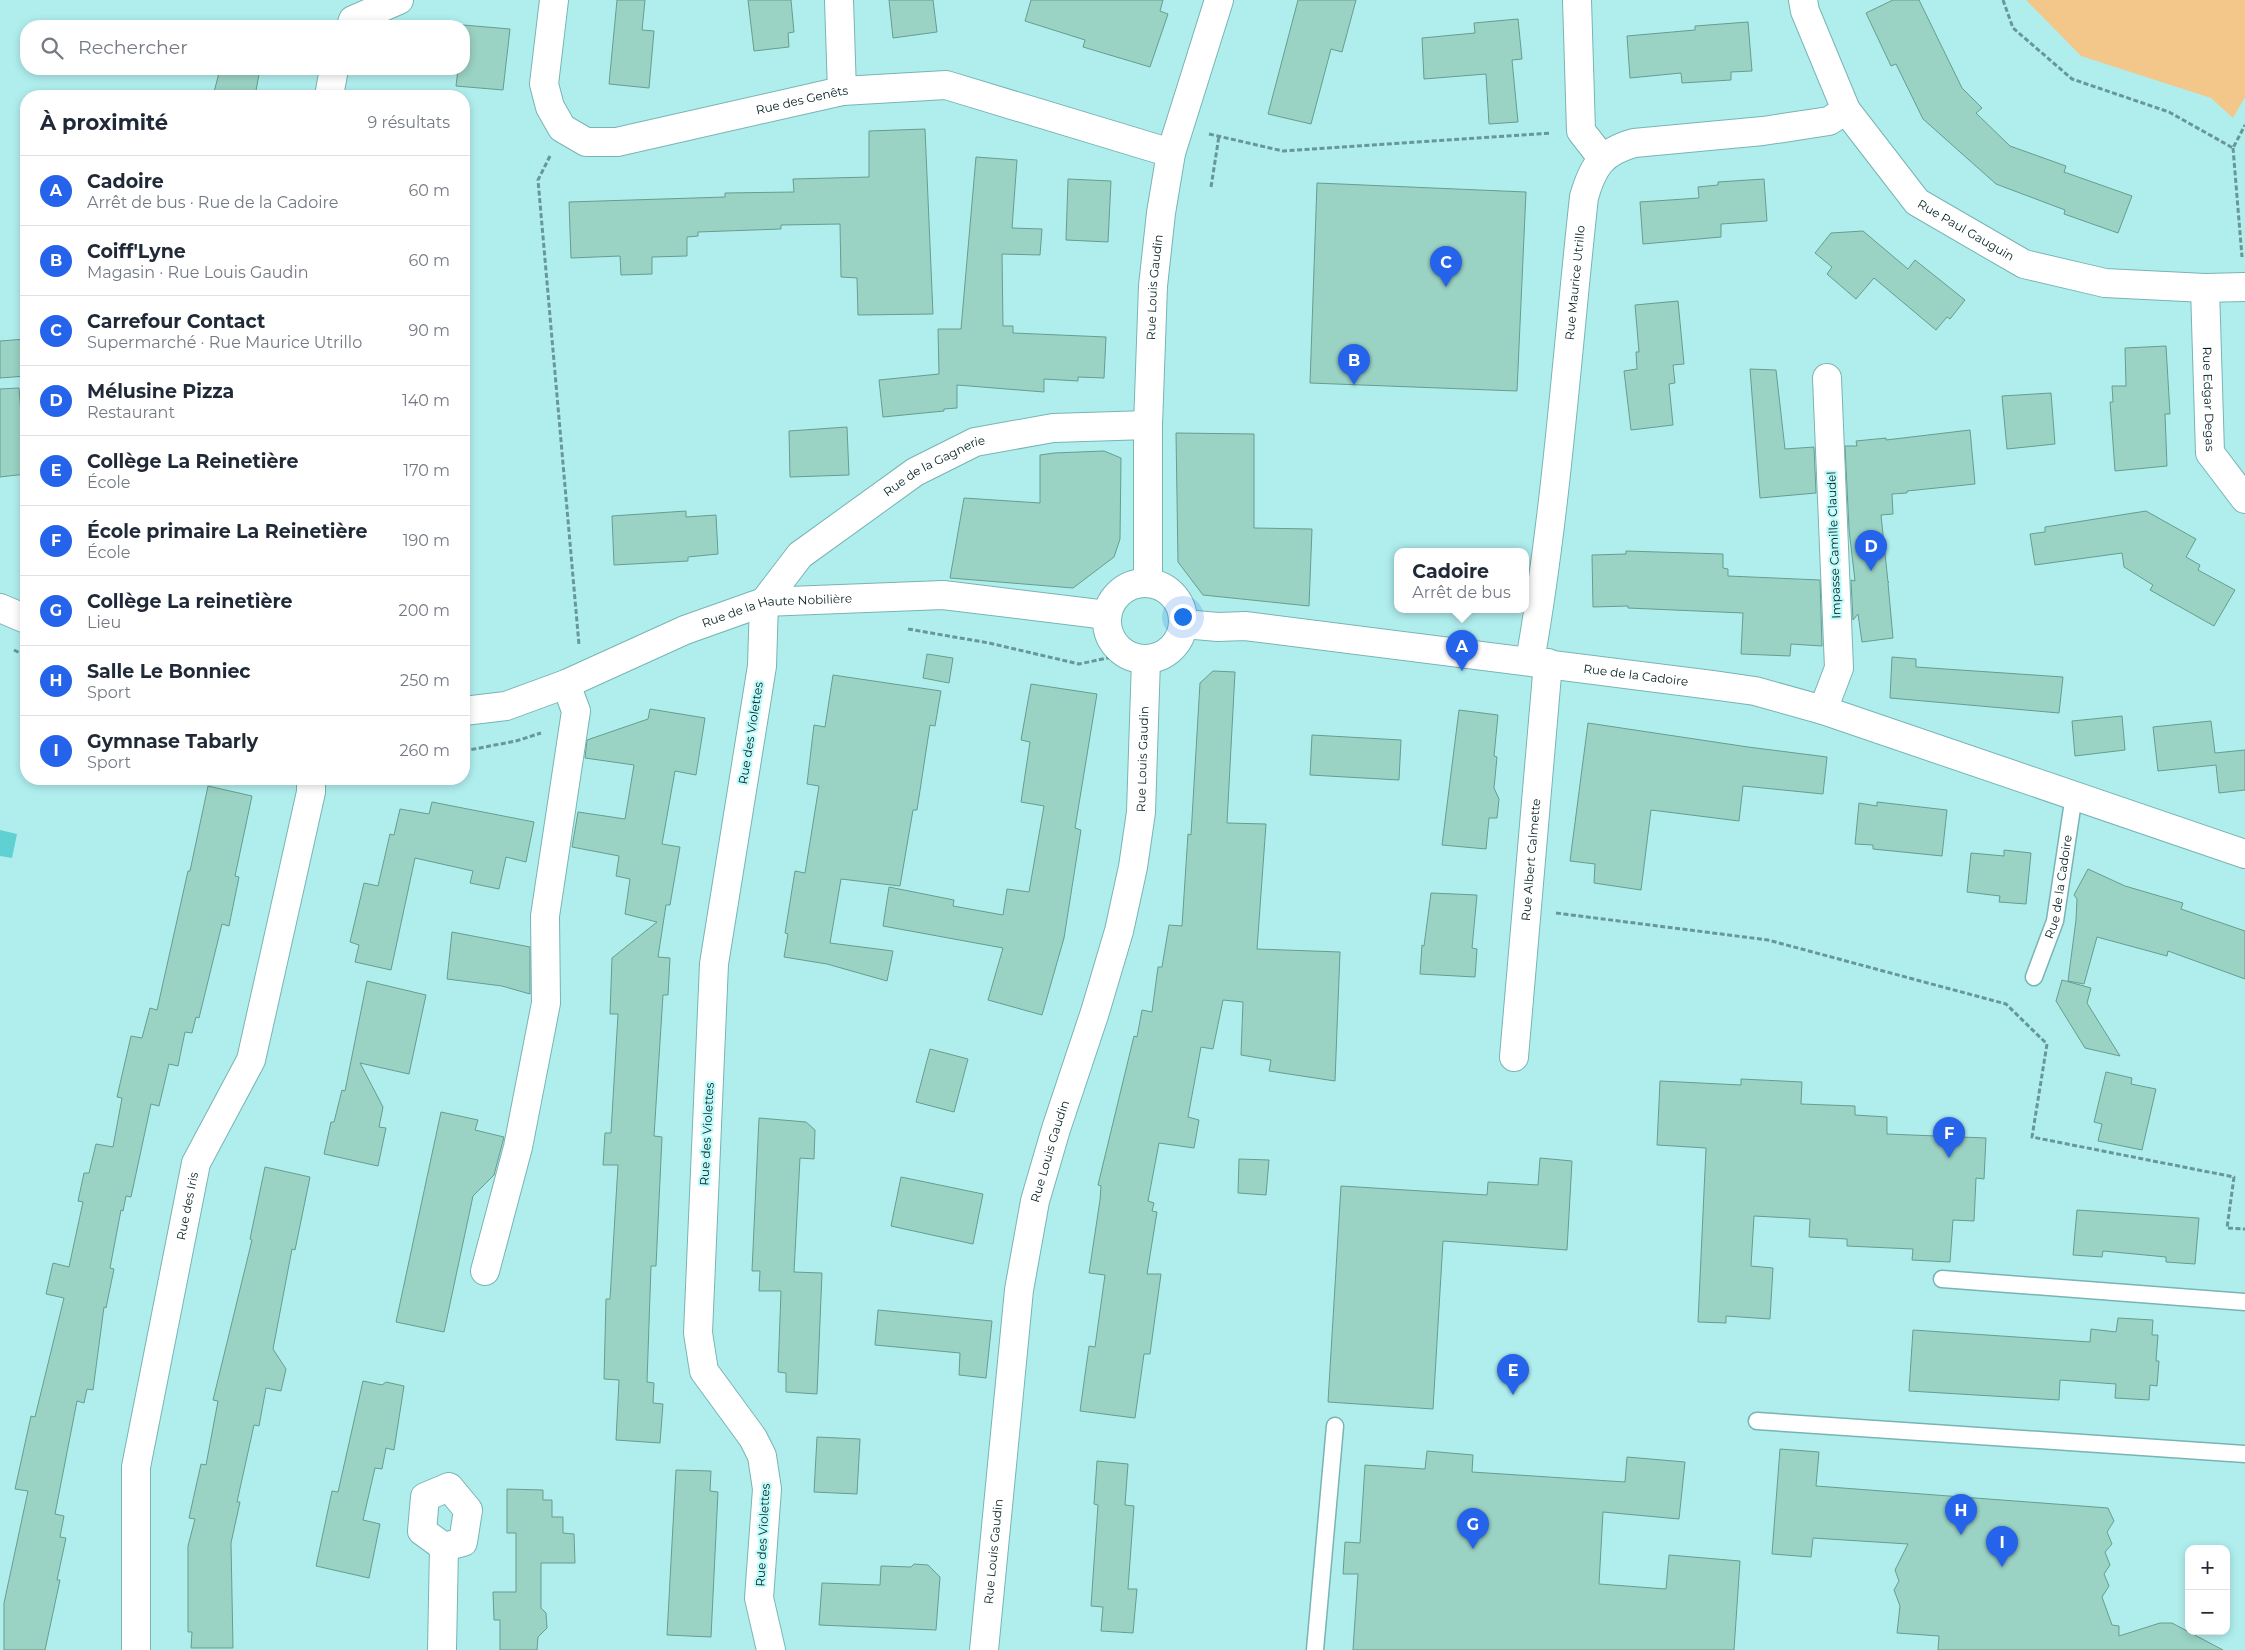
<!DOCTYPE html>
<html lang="fr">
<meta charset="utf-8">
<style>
:root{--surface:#fff;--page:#f6f6f7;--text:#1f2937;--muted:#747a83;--line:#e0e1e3;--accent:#2563eb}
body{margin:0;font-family:Montserrat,sans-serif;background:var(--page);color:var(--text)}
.controls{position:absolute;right:15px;bottom:15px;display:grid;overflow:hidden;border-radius:10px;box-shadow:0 2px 8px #0003}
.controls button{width:45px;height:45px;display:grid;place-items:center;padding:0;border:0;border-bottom:1px solid var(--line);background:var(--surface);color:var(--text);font:25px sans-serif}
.you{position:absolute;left:1182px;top:616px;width:18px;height:18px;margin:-12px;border:4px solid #fff;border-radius:50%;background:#1a73e8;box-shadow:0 0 0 8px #1a73e833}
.badge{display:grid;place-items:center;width:32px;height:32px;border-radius:50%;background:var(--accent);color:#fff;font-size:16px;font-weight:700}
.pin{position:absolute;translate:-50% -41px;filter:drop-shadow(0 1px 2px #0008)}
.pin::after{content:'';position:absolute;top:26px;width:18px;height:15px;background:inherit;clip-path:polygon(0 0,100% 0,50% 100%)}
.popup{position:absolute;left:1394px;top:548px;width:135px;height:65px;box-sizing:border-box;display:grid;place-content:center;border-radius:10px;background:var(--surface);filter:drop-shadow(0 1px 4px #0005);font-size:16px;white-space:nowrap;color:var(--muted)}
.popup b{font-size:19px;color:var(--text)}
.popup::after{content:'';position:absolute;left:50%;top:100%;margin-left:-10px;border:10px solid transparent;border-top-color:var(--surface)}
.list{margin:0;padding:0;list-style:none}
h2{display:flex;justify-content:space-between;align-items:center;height:65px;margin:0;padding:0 20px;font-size:21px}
h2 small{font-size:16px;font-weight:400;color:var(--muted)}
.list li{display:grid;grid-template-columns:32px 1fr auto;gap:15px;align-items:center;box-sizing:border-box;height:70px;padding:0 20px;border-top:1px solid var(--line)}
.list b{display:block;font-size:19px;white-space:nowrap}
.list p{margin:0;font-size:16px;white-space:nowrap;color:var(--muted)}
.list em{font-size:16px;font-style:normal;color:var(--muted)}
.icon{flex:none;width:28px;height:28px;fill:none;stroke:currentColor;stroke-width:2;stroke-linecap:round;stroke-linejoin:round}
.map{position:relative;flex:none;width:2245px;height:1650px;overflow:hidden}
.search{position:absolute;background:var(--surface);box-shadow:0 2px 8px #0003;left:20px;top:20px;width:450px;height:55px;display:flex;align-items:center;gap:12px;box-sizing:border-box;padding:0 18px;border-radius:20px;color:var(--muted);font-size:19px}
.panel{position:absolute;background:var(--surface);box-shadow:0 2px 8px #0003;left:20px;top:90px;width:450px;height:695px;border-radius:20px}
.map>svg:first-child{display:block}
.green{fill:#f2c789}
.water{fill:#5fd1d2}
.building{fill:#9ad2c3;stroke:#669d8f}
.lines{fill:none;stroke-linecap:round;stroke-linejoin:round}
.service-casing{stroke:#78b4b4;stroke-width:19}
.minor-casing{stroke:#78b4b4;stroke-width:30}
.tertiary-casing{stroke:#78b4b4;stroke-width:30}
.path{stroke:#689797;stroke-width:3;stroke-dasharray:5 2.5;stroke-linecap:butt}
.service{stroke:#fff;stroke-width:16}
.minor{stroke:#fff;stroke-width:28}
.tertiary{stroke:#fff;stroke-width:28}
.labels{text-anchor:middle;stroke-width:4.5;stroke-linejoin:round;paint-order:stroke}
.street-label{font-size:12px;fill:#072021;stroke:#bdfbfb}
</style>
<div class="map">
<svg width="2245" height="1650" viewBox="0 0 2245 1650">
<rect width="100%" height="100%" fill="#b0eeee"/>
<polygon class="green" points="2026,0 2245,0 2245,97 2233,118 2211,98 2081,56"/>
<polygon class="water" points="0,830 17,834 12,858 0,856"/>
<g class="building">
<polygon points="617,0 645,0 642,30 654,31 649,88 609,84"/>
<polygon points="748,0 791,0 794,32 788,33 789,47 754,51"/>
<polygon points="889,0 933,0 937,32 893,38"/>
<polygon points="1031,0 1163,0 1160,11 1168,14 1150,67 1083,47 1085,40 1025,21"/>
<polygon points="1298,0 1356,0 1342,52 1331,49 1311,124 1268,114"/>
<polygon points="1893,0 1919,0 1962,88 1982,108 1976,113 2010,146 2066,166 2064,172 2132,196 2118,233 2064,214 2065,210 1996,184 1923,119 1896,64 1891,66 1866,13"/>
<polygon points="1518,19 1522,59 1512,60 1518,122 1489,124 1486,74 1424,79 1422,38 1475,33 1474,23"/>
<polygon points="1748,22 1752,71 1731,72 1731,80 1682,83 1681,73 1630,78 1627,36 1695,30 1695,26"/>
<polygon points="463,25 510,29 503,90 456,86 458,69 464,69"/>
<polygon points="220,69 260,69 255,96 213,96"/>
<polygon points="925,129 933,314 858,315 857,278 841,277 840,224 781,225 781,229 698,232 698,236 687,237 687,256 652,257 652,274 621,275 620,256 571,258 569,202 725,197 725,193 794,192 793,179 869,177 869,131"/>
<polygon points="976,157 1017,160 1012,228 1042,229 1040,255 1002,254 1003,326 1013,326 1013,333 1106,337 1104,378 1078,377 1078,381 1044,379 1044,392 957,385 957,408 944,409 944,411 883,417 879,380 939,374 938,329 961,329"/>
<polygon points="1068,179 1111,181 1108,242 1066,240"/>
<polygon points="1764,179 1767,221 1721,224 1721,237 1643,244 1640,202 1699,198 1698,187 1718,185 1718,182"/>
<polygon points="1317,183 1526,192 1517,391 1310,383"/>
<polygon points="1863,231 1908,269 1915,260 1965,300 1950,319 1947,317 1936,330 1874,278 1856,299 1827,274 1832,267 1815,253 1831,233"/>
<polygon points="1678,301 1684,364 1673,365 1675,383 1669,384 1673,425 1631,430 1624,371 1637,369 1636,352 1639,352 1635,305"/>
<polygon points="26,339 26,376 0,378 0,341"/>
<polygon points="2166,346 2170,414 2165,414 2167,466 2115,471 2110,402 2113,402 2112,386 2126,386 2125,348"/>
<polygon points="1750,369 1776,370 1785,449 1814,447 1816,493 1760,498"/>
<polygon points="19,388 26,474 0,477 0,389"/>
<polygon points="2051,393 2055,444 2007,449 2002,396"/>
<polygon points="847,427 849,475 790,477 789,431"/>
<polygon points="1970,430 1975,484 1907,491 1907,493 1892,494 1893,514 1881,515 1888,582 1889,582 1888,583 1893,638 1862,642 1858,614 1853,620 1851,580 1855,581 1849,529 1845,446 1857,446 1856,441 1886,438 1886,440"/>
<polygon points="1176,433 1254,434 1254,528 1312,529 1309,606 1203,595 1178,562"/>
<polygon points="1104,451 1121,458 1120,539 1114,557 1073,588 950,578 964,498 1040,503 1040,455 1054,453"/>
<polygon points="686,511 686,517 716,515 718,554 688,557 688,561 614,565 612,516"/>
<polygon points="2146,511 2196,539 2186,557 2200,565 2198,570 2235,590 2214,626 2150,590 2153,585 2124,567 2122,553 2035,565 2030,534 2045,532 2045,527"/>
<polygon points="1626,551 1723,554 1723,568 1728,569 1728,576 1820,580 1822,646 1791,644 1790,656 1741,654 1743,613 1628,608 1628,606 1593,607 1592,555 1626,554"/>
<polygon points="927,654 953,658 949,683 923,678"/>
<polygon points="1892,657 1916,659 1916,667 2063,677 2059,713 1890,698"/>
<polygon points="1213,671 1235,672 1227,823 1266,824 1257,949 1340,952 1335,1081 1269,1071 1271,1060 1241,1055 1243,1002 1223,1000 1213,1049 1201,1047 1188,1117 1199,1120 1194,1148 1159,1143 1148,1201 1154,1203 1152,1211 1157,1212 1147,1274 1161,1274 1150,1354 1144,1354 1135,1418 1080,1411 1089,1346 1095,1347 1105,1275 1089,1273 1100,1200 1101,1186 1098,1185 1134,1036 1137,1037 1142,1010 1152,1012 1158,967 1162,967 1169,925 1182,926 1188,834 1191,835 1200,683"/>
<polygon points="833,675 941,691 935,726 930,725 917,810 913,810 900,886 841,879 830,943 893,951 887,981 827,964 784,957 788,934 785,933 795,871 805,873 819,786 807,784 814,725 825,727"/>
<polygon points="1031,684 1097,694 1075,828 1081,830 1064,938 1042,1015 988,1000 1003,948 883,926 889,887 954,900 953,906 1003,915 1007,889 1029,892 1044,806 1021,802 1030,742 1021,740"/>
<polygon points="650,709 705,718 696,775 675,771 662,844 680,847 670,905 666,905 658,957 670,958 668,995 663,995 654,1136 662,1137 656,1266 651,1266 647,1382 654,1383 653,1403 663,1404 660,1443 616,1440 619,1380 604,1379 606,1299 610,1299 618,1165 603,1165 605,1133 611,1133 618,1014 610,1014 612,958 657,922 625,914 630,879 616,876 619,856 572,847 578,812 625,819 634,765 585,758 587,740 648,719"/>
<polygon points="1459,710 1498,715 1494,756 1497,757 1494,788 1499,799 1497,818 1489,818 1486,849 1442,845"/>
<polygon points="2122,716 2125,750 2075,756 2072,721"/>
<polygon points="2211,721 2215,753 2245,750 2245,790 2219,793 2216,765 2158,771 2153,727"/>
<polygon points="1588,723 1748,747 1827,757 1823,794 1743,786 1739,821 1651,810 1641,890 1594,883 1595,864 1570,861"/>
<polygon points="1312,735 1401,740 1399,780 1310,775"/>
<polygon points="208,786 252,796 235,876 239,877 229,926 222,924 199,1018 196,1017 192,1033 185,1032 178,1066 169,1064 159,1106 151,1104 131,1197 126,1196 123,1211 121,1210 110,1268 114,1269 106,1308 104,1307 93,1390 87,1389 84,1403 77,1401 55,1514 64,1516 60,1537 66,1538 57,1580 60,1580 45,1650 4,1650 4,1603 28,1491 15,1489 31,1416 35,1417 64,1298 46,1294 53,1263 69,1267 83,1202 78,1201 84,1173 89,1173 96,1144 113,1147 122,1098 117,1097 131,1036 142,1038 150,1008 157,1010 188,871 190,871"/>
<polygon points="432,802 534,822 526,862 506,857 499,889 470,883 473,871 415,858 391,970 355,962 359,945 350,942 364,883 378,886 390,834 394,835 400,809 429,814"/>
<polygon points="1877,802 1947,810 1942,856 1873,849 1873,845 1855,844 1859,803 1877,806"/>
<polygon points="2004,850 2031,853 2026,904 1999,902 2000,896 1967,892 1971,853 2004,856"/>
<polygon points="2088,869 2125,886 2183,903 2181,909 2245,931 2245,979 2168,951 2167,956 2097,937 2084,984 2068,981 2076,920 2077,899 2074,895"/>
<polygon points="1431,893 1477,895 1472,948 1477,949 1475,977 1420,974 1422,945 1424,946"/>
<polygon points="452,932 530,947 530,994 502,986 447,979"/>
<polygon points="2062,980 2091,988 2087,1003 2120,1056 2085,1048 2056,1001"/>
<polygon points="367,981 426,995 409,1074 360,1063 383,1107 379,1127 386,1128 378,1166 324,1154 331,1122 334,1122 342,1090 345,1091"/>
<polygon points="930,1049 968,1059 954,1112 916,1102"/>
<polygon points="2106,1072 2132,1078 2131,1084 2156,1089 2142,1150 2098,1141 2102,1124 2094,1122"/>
<polygon points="1741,1079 1802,1082 1801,1104 1855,1106 1855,1115 1887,1117 1887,1134 1986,1138 1984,1179 1976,1178 1974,1221 1953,1220 1950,1262 1912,1260 1913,1249 1847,1246 1847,1239 1809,1237 1810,1219 1754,1216 1751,1266 1773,1268 1770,1319 1726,1316 1726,1323 1698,1322 1706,1148 1657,1145 1660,1081 1741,1085"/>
<polygon points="441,1112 478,1120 475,1130 504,1137 494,1175 473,1196 444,1332 396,1322"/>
<polygon points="759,1118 806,1122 815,1130 814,1159 800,1158 794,1272 822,1273 817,1394 786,1392 786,1373 778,1372 781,1291 759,1291 760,1271 752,1271"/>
<polygon points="1540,1158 1572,1161 1567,1250 1443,1241 1433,1409 1328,1402 1341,1186 1487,1195 1488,1182 1538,1185"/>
<polygon points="1239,1159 1269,1160 1266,1195 1238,1193"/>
<polygon points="265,1167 310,1177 295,1250 292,1249 273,1349 286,1369 281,1391 266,1388 259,1426 254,1425 237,1502 240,1502 231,1543 233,1648 191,1648 192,1632 188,1632 188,1546 195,1519 189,1518 201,1464 206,1465 218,1401 213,1400 252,1240 250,1239"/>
<polygon points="901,1177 983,1194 973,1244 891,1226"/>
<polygon points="2077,1210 2199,1218 2195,1264 2166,1262 2166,1257 2103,1251 2102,1257 2073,1255"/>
<polygon points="878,1310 992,1321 986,1378 959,1375 960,1353 875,1345"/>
<polygon points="2118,1318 2153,1320 2152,1335 2158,1335 2156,1361 2159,1361 2157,1386 2150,1385 2149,1400 2115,1398 2116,1384 2060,1380 2059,1400 1909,1391 1913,1330 2090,1342 2091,1329 2116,1332"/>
<polygon points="363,1381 382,1385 386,1382 404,1386 394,1450 386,1448 382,1469 375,1468 363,1520 380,1524 369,1578 316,1566 332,1491 338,1492"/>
<polygon points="817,1437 860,1439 857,1494 814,1492"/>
<polygon points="1780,1449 1819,1452 1816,1486 2108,1508 2114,1521 2107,1532 2112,1544 2105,1552 2110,1565 2104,1574 2109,1586 2102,1597 2112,1625 2119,1626 2119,1636 2160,1623 2172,1623 2223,1650 1938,1650 1939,1636 1897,1633 1900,1606 1894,1590 1899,1581 1895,1570 1908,1544 1813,1538 1811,1557 1772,1554"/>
<polygon points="1427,1451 1473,1455 1472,1472 1625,1482 1627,1457 1685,1462 1679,1519 1603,1512 1599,1584 1666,1589 1669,1555 1740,1561 1734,1650 1353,1650 1358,1574 1343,1574 1345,1542 1360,1543 1365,1465 1425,1469"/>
<polygon points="1097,1461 1128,1464 1125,1505 1134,1506 1128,1589 1137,1589 1133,1633 1101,1631 1103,1607 1091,1606 1098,1505 1094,1504"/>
<polygon points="676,1470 711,1471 710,1491 718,1492 711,1637 667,1635"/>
<polygon points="507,1489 543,1490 543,1500 552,1500 552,1517 563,1517 563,1533 574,1534 575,1563 541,1563 541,1608 546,1613 547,1628 538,1637 537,1650 500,1650 500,1620 494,1620 493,1592 516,1592 516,1533 507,1533"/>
<polygon points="914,1564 928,1565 940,1577 936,1630 819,1625 822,1583 880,1585 881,1566 911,1567"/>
</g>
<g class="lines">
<g class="service-casing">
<g id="service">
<path id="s1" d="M2034,977L2055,921L2074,795"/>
<polyline points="1942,1279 2245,1302"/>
<polyline points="1757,1421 2245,1454"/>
<polyline points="1315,1650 1335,1426"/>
</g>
</g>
<g class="minor-casing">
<g id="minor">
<path id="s2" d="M554,0L544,84L550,107L562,128L586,142H617L842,91L946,85L1171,153"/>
<polyline points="839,0 842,91"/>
<polyline points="1577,0 1581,131 1602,158"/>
<path id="s3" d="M1803,0L1805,11L1846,110L1917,202L2024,264L2105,283L2205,288L2245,287"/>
<polyline points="351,26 353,20 399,0"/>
<polyline points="329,96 334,69"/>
<path id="s4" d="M2205,288L2210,453L2245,499"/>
<polyline points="764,602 762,666 714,964 698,1333 704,1371 753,1438 762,1456 767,1489 759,1598 771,1650"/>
<path id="s5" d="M764,602L800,555L915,472L975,442L1053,428L1148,425"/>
<polyline points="0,608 26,619"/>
<path id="s6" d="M1184,624L1218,627L1245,626L1712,685L1755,691L1823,710L2245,854"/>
<path id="s7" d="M1530,661C1557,508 1567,351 1584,197C1593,166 1602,152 1634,143L1763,131L1829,121L1846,110"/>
<polyline points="1823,710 1839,668 1827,378"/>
<path id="s8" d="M464,711L506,706L566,684L685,630L764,602L943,595L1107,615"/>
<path id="s9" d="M1514,1057L1548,663"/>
<polyline points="485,1271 518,1147 546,1003 545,916 576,711 566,684"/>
<polygon points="449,1487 468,1510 463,1542 444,1547 422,1531 425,1497"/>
<path id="s10" d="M136,1650V1467L196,1163L251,1060L311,792V779"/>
<polyline points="442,1650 444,1547"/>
</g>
</g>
<g class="tertiary-casing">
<g id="tertiary">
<path id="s11" d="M1148,582V425L1153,286L1161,213L1171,153L1219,0"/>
<circle cx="1145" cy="621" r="38"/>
<path id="s12" d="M984,1650L1019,1290L1035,1201L1056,1129L1095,1012L1119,931L1133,867L1141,812L1146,660"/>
</g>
</g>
<g class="path">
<polyline points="2003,0 2013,28 2072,79 2169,112 2233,148 2245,125"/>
<polyline points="1209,134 1283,151 1551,133"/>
<polyline points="2233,148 2242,257"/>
<polyline points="550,156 538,180 579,645"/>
<polyline points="1211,187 1219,136"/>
<polyline points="908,629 989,643 1079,664 1117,656"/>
<polyline points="14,650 26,656"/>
<polyline points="464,751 516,741 541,733"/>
<polyline points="341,784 347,779"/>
<polyline points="1556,913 1768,940 2006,1004 2047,1044 2032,1137 2234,1177 2227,1228 2245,1229"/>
</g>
<use href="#service" class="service"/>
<use href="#minor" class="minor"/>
<use href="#tertiary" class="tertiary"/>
</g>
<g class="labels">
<g class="street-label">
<text dy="4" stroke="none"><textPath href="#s2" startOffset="381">Rue des Genêts</textPath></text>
<text dy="4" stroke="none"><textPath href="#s3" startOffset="291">Rue Paul Gauguin</textPath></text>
<text dy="4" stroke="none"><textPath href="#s7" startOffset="381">Rue Maurice Utrillo</textPath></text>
<text dy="4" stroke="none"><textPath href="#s11" startOffset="295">Rue Louis Gaudin</textPath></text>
<text dy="4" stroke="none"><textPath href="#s4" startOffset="111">Rue Edgar Degas</textPath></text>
<text dy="4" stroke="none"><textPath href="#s5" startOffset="221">Rue de la Gagnerie</textPath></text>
<text transform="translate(1834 545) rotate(-92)" y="4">Impasse Camille Claudel</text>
<text dy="4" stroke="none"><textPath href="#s8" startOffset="332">Rue de la Haute Nobilière</textPath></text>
<text dy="4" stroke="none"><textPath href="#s6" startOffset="455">Rue de la Cadoire</textPath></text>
<text transform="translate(751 733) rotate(-81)" y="4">Rue des Violettes</text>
<text dy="4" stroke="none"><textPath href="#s12" startOffset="909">Rue Louis Gaudin</textPath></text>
<text dy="4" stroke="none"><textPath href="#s9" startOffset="198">Rue Albert Calmette</textPath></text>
<text dy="4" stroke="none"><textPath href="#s1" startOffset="94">Rue de la Cadoire</textPath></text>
<text transform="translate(707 1134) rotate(-87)" y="4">Rue des Violettes</text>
<text dy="4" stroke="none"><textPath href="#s12" startOffset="504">Rue Louis Gaudin</textPath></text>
<text dy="4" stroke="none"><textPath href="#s10" startOffset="449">Rue des Iris</textPath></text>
<text transform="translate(763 1535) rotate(-87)" y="4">Rue des Violettes</text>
<text dy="4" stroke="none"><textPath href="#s12" startOffset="99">Rue Louis Gaudin</textPath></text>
</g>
</g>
</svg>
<div class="controls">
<button>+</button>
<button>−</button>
</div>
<div class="you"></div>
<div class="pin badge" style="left:1462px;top:671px">A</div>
<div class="popup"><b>Cadoire</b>Arrêt de bus</div>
<div class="pin badge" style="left:1354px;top:385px">B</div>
<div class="pin badge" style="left:1446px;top:287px">C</div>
<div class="pin badge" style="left:1871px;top:571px">D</div>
<div class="pin badge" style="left:1513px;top:1395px">E</div>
<div class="pin badge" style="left:1949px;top:1158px">F</div>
<div class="pin badge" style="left:1473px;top:1549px">G</div>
<div class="pin badge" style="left:1961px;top:1535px">H</div>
<div class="pin badge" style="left:2002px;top:1567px">I</div>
<div class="search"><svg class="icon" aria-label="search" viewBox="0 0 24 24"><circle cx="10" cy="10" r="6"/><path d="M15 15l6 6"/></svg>Rechercher</div>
<section class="panel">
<h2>À proximité<small>9 résultats</small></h2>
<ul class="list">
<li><span class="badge">A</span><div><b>Cadoire</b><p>Arrêt de bus · Rue de la Cadoire</p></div><em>60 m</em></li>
<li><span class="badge">B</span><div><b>Coiff'Lyne</b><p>Magasin · Rue Louis Gaudin</p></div><em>60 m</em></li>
<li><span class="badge">C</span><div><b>Carrefour Contact</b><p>Supermarché · Rue Maurice Utrillo</p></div><em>90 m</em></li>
<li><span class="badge">D</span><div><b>Mélusine Pizza</b><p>Restaurant</p></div><em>140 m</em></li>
<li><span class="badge">E</span><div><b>Collège La Reinetière</b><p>École</p></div><em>170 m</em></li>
<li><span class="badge">F</span><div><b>École primaire La Reinetière</b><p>École</p></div><em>190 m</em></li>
<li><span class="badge">G</span><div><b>Collège La reinetière</b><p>Lieu</p></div><em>200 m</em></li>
<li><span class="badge">H</span><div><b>Salle Le Bonniec</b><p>Sport</p></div><em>250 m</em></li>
<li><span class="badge">I</span><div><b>Gymnase Tabarly</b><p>Sport</p></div><em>260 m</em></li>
</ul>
</section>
</div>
